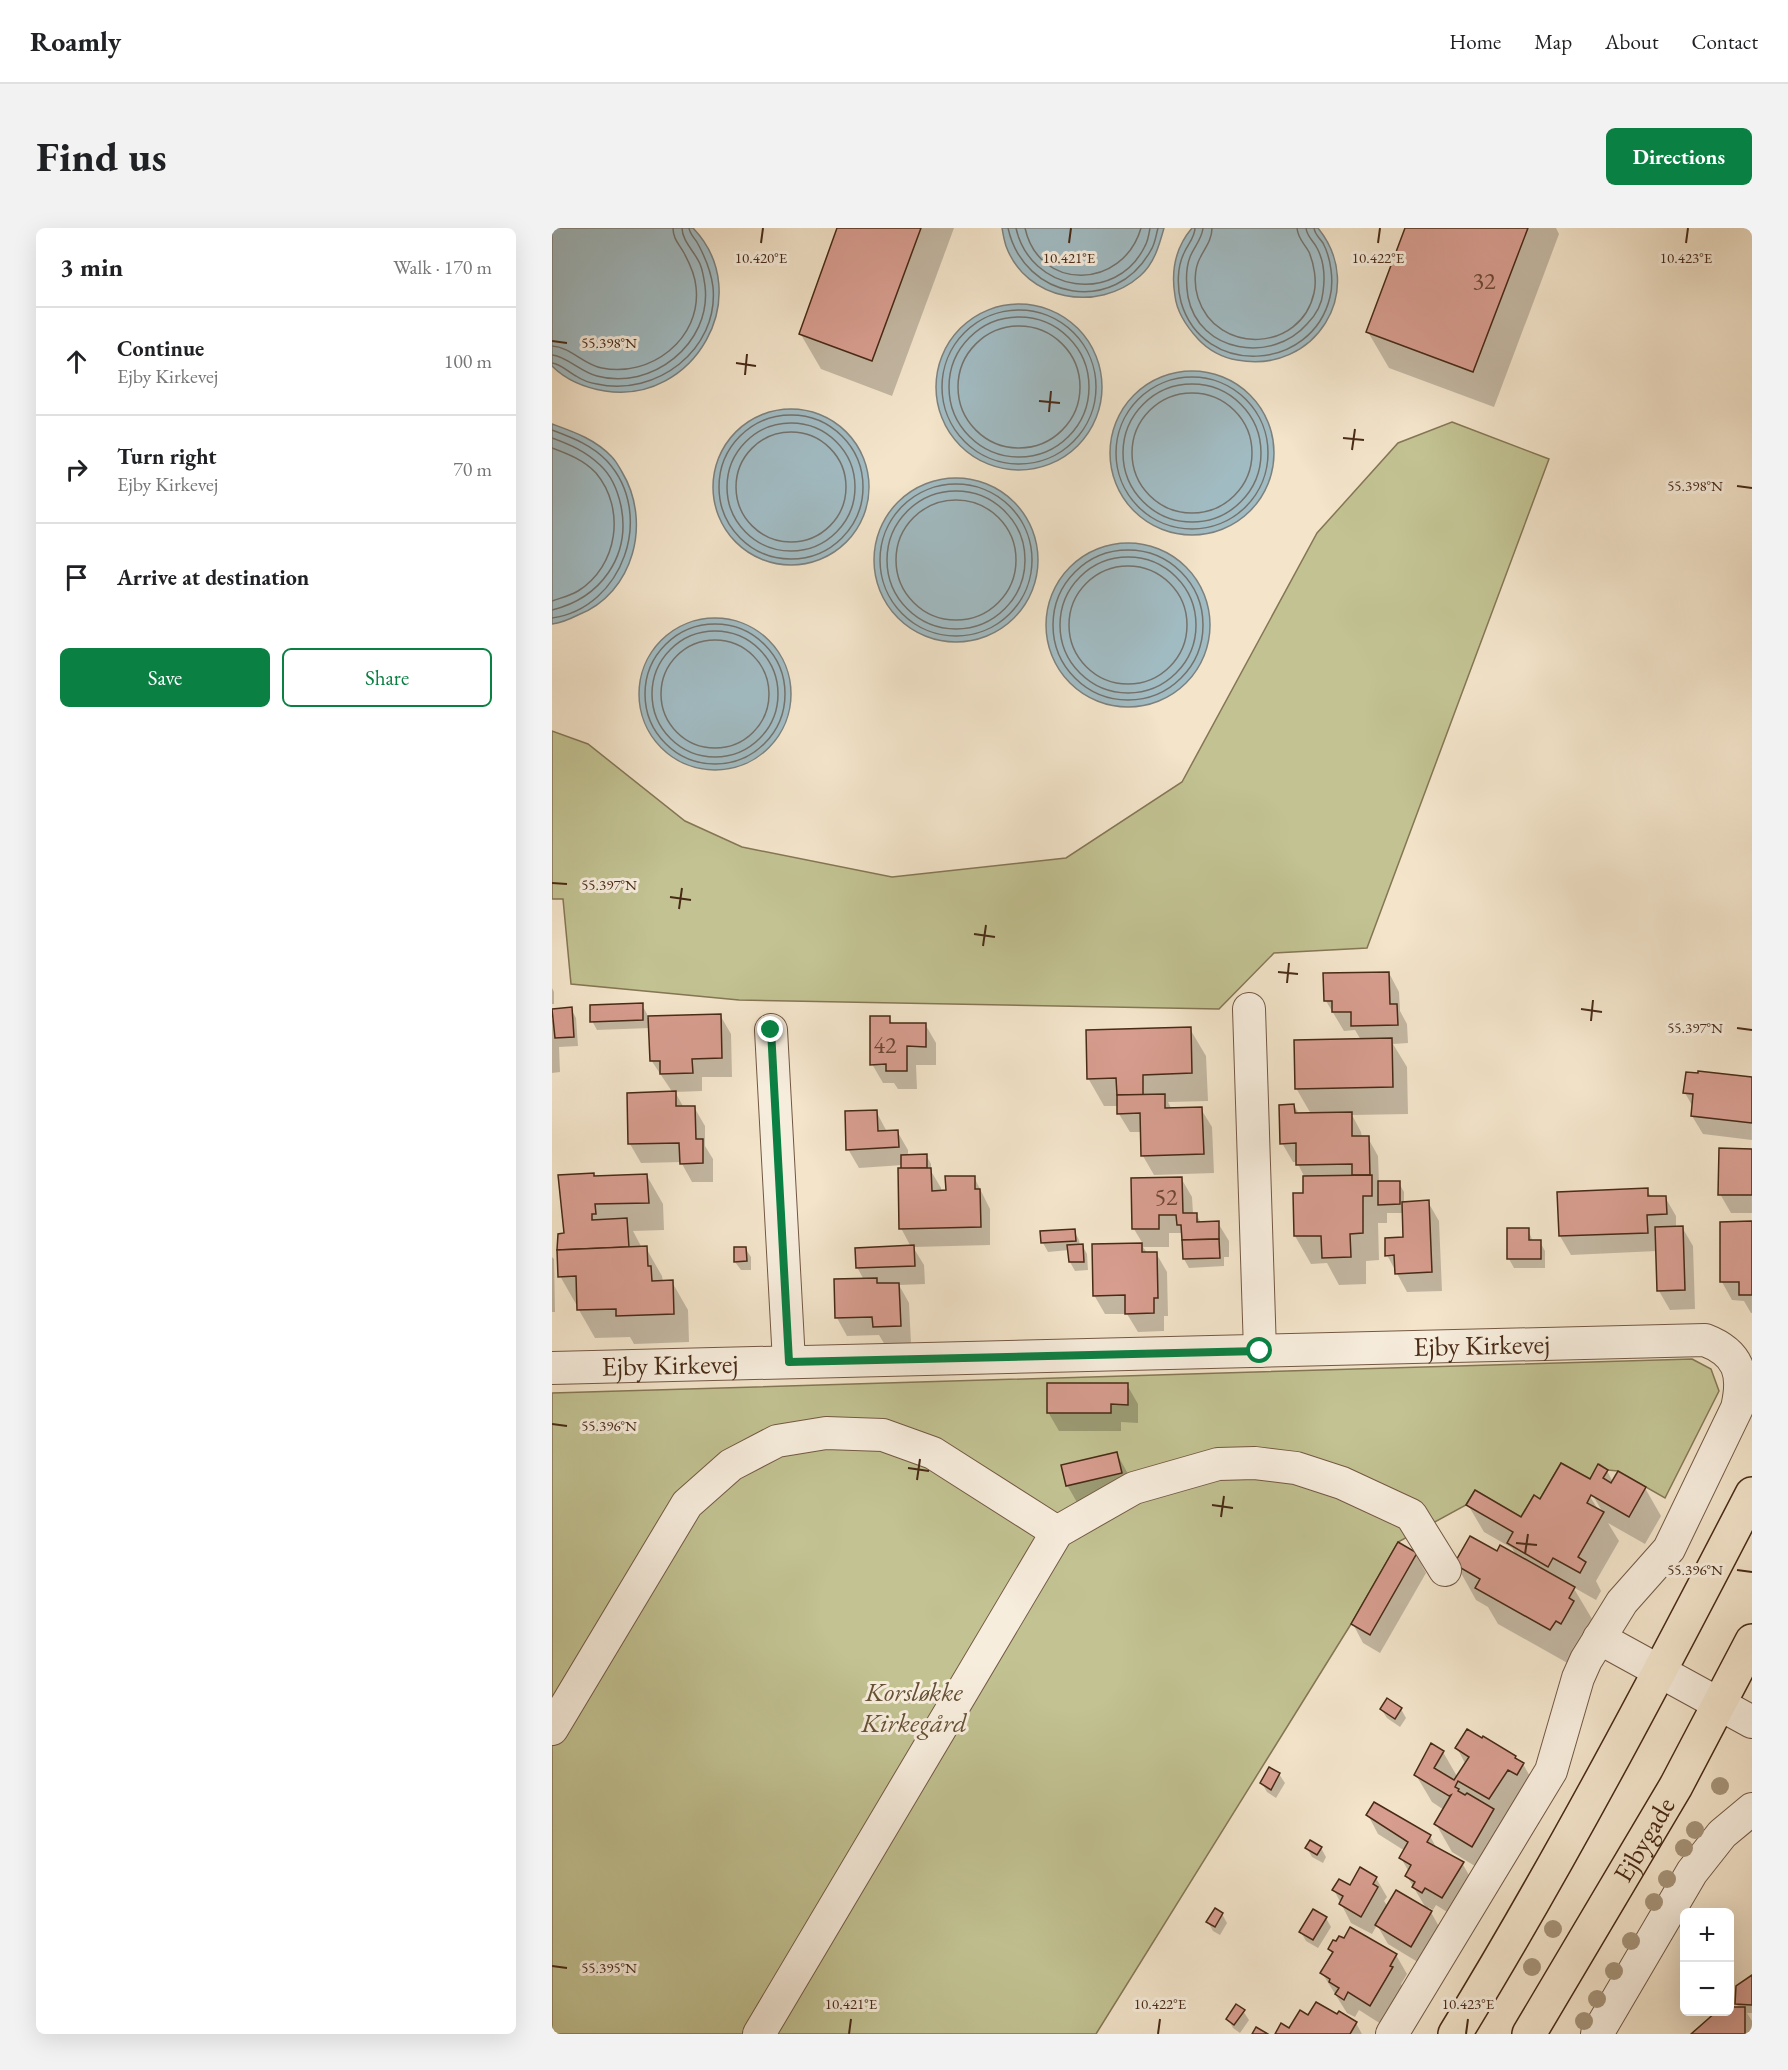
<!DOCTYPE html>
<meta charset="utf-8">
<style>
:root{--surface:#fff;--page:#f2f2f2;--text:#202124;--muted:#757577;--line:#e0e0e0;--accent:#0b8043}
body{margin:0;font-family:"EB Garamond",serif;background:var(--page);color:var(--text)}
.controls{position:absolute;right:18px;bottom:18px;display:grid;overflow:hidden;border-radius:9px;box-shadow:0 6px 24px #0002}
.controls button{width:54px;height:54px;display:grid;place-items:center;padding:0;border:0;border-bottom:2px solid var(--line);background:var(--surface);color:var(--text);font:30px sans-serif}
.stop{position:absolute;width:18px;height:18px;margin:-14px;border:4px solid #0b8043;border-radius:50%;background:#fff}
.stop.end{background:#0b8043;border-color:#fff;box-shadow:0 2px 6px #0008}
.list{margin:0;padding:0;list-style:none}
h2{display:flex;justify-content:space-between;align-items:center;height:78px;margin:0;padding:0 24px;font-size:26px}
h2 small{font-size:20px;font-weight:400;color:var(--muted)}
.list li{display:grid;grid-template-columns:39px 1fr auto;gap:18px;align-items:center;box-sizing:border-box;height:108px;padding:0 24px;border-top:2px solid var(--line)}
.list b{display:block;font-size:22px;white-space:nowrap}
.list p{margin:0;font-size:20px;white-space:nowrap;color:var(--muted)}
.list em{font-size:20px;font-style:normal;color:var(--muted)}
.actions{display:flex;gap:12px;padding:18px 24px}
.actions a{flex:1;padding:14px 0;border:2px solid var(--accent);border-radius:9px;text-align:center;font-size:21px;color:var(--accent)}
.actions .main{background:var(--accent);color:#fff}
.icon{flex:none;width:33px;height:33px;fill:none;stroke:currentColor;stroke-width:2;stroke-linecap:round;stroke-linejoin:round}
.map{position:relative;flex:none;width:1200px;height:1806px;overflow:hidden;border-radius:9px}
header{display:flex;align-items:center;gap:36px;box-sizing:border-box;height:84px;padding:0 30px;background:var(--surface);border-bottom:2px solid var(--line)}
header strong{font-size:28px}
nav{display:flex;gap:33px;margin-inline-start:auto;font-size:21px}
.intro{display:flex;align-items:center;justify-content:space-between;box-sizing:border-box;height:144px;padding:0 36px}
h1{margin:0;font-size:42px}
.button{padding:15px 27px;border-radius:9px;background:var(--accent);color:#fff;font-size:21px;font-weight:700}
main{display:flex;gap:36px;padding:0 36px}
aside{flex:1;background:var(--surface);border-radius:9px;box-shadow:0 6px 24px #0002}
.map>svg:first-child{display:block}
.green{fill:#c2c292;stroke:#857654;stroke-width:1.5}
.water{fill:#a1bbc2;stroke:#7d817d;stroke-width:1.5}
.shadow{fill:#0003;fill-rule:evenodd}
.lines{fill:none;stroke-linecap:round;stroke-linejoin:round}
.shore{stroke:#74726c;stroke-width:1.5}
.building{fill:#d79d8f;stroke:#482a16;stroke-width:1.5}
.minor-casing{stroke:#735843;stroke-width:34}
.major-casing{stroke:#482a16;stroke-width:36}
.minor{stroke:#f7eddd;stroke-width:32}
.major{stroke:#f3e4ca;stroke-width:33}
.tree{fill:#a59378}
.route{stroke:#0b8043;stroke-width:8}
.ticks{fill:none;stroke:#482a16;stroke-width:2}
.labels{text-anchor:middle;stroke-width:6;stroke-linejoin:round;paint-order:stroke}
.number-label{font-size:24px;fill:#6c4734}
.street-label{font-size:27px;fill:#482a16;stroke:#f7eddd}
.park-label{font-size:27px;font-style:italic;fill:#665035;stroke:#f7eddd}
.ticks-label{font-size:15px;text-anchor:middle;fill:#482a16;stroke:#f7eddd;stroke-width:6;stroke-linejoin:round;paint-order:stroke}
</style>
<header>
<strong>Roamly</strong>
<nav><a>Home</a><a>Map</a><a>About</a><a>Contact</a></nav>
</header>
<div class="intro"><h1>Find us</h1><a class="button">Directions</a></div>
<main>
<aside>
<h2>3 min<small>Walk · 170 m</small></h2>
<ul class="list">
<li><svg class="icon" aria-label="ahead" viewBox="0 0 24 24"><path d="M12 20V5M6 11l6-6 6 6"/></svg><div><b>Continue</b><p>Ejby Kirkevej</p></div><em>100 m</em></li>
<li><svg class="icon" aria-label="right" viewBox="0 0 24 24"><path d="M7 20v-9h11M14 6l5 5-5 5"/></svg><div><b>Turn right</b><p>Ejby Kirkevej</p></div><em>70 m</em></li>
<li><svg class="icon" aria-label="arrive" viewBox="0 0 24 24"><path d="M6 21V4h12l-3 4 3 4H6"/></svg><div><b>Arrive at destination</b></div></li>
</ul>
<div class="actions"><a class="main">Save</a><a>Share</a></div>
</aside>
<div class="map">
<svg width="1200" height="1806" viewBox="0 0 1200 1806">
<rect width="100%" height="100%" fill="#f3e4ca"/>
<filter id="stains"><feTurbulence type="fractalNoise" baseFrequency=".00333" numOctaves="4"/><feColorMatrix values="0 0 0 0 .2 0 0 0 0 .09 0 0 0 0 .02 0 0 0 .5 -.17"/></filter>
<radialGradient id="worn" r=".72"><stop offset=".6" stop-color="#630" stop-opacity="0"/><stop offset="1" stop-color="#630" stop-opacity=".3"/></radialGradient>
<g class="green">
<polygon points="900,194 997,231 815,720 722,725 667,781 187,772 19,756 11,671 0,671 0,503 36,516 133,593 190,619 340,649 514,630 630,554 765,305 846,215"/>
<polygon points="1140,1131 1159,1141 1167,1163 1113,1270 1066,1243 1056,1242 1047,1236 1038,1251 1009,1235 988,1271 982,1267 969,1289 923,1262 914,1277 846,1314 799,1396 544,1806 0,1806 0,1165"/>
</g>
<g class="water">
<path d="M0,0H141C205,67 142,177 53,163C34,160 14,152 0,138Z"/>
<path d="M450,0H612C607,18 602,36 588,48C546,85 474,73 454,18C452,12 451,6 450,0Z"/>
<path d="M640,0H766C816,62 763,147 685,132C671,130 656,122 646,111C635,99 625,85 623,68C619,44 623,20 640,0Z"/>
<circle cx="467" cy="159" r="83"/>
<circle cx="640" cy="225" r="82"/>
<circle cx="239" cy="259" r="78"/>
<path d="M0,196C22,204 43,211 60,229C64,233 67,239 70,244C100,294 82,365 26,387C18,391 9,395 0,396Z"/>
<circle cx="404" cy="332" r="82"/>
<circle cx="576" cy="397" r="82"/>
<circle cx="163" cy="466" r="76"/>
</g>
<g class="shadow">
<polygon points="287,0 402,0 340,168 269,141 248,105"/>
<polygon points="855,0 1004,0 1007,6 942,179 837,140 816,104"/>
<polygon points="837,745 847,764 848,783 855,796 856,815 841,816 855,839 856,886 800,887 809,904 810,910 816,910 826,928 827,955 847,955 852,964 852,975 876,974 887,993 890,1063 855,1064 835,1027 853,1010 852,985 835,985 835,995 826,995 827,1032 814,1033 814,1056 787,1057 775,1035 759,1036 743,1008 743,967 753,967 752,948 745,934 741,934 730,915 742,878 747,886 759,886 744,860 809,812 803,802 792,803 774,773"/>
<polygon points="0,760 2,764 2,776 0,776"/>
<polygon points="90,777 95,786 95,790 168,787 179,806 180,849 150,849 150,863 123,864 132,880 142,879 153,898 153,918 161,931 161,954 140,954 129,934 89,935 78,916 76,866 121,865 99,832 98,800 45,802 40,793"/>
<polygon points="19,781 24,790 26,818 7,819 8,844 0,845 0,791 3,796"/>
<polygon points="337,790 341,797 373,796 384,815 384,837 364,837 365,861 346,861 342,855 331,855 320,836"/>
<polygon points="638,801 654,828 656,873 616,874 620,882 649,881 660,899 662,945 602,947 591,928 590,904 578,904 567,886 567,878 552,878 536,850"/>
<polygon points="1200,851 1200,912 1151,906 1140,888 1141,879 1133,865"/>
<polygon points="324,883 335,904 345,903 356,922 356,928 374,927 379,936 379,943 389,960 389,964 395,964 422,949 438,981 438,1017 361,1019 372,1037 373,1056 347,1057 357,1075 359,1116 333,1117 327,1107 295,1108 285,1090 312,1052 305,1039 359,1019 349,1000 351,937 307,940 296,921"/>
<polygon points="1200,922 1200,985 1179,985 1168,966"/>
<polygon points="41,946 43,949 95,948 111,976 112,1002 81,1003 90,1020 94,1020 110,1048 111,1054 120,1054 136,1082 137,1114 82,1116 78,1109 43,1110 27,1082 27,1076 24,1076 8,1048 13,1006"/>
<polygon points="629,950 640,969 641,986 644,986 649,995 666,995 677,1013 677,1029 672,1029 672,1038 637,1040 632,1031 631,1005 617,1005 617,1019 591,1019 595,1025 604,1025 615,1044 616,1088 612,1088 612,1103 586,1104 575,1086 553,1086 542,1067 542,1017 591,1016 582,1001"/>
<polygon points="1095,962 1100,970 1113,969 1124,988 1124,999 1130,999 1141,1018 1143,1081 1118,1082 1107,1063 1105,1023 1019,1027 1008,1008 1007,966"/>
<polygon points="1200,995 1200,1085 1199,1085 1192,1073 1180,1072 1170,1054"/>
<polygon points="976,1001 981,1014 988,1014 993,1023 993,1040 962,1040 957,1031"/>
<polygon points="522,1003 527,1012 528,1017 530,1017 535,1026 536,1042 523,1043 518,1034 517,1022 496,1024 491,1015"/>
<polygon points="193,1020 199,1029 199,1042 189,1042 183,1034"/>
<polygon points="0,1029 2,1031 3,1084 0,1084"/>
<polygon points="575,1157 586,1176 586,1195 569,1194 569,1203 507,1203 496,1184"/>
<polygon points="565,1226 575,1244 580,1263 526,1276 515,1257"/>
<path d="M1055,1243L1061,1254L1093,1260L1109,1288L1093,1316L1056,1295L1067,1313L1044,1353L1049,1363L1044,1372L1021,1359L1043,1396L1019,1437L946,1396L936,1379L924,1372L904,1336L945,1325L964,1327L960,1320L932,1304L916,1277L970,1291L989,1273L1038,1253ZM1040,1266L1050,1283H1047L1037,1267Z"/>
<polygon points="864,1326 874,1345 828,1425 811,1415 801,1396"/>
<polygon points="829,1481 849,1481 854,1490 848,1499 835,1490"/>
<polygon points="880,1517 891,1524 906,1550 914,1537 905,1520 963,1529 971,1536 987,1564 953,1598 948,1595 957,1610 936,1646 900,1624 884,1596 892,1582 880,1574 864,1547"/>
<polygon points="718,1541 727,1546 733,1555 724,1570 715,1564 710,1555"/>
<polygon points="816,1587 878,1608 885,1621 910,1635 921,1654 900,1687 884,1677 881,1682 876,1679 889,1702 869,1736 836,1716 825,1697 820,1706 799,1695 782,1662 824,1650 835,1669 832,1673 836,1679 875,1682 855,1648 857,1644 849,1630 853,1623 826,1606"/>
<polygon points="755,1620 769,1620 774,1629 771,1635 760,1629"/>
<polygon points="670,1686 675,1695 668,1707 661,1703 656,1694"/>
<polygon points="774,1690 779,1699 766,1720 754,1713 749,1704"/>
<polygon points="792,1712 844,1727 855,1746 849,1756 851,1759 829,1796 807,1782 803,1789 795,1785 770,1745 781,1727 778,1721"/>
<polygon points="1200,1749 1200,1785 1195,1785 1200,1793 1200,1806 1142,1806 1166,1784 1178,1784 1178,1780 1187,1780 1185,1776"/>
<polygon points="691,1783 697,1792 688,1805 681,1800 676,1791"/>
<polygon points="757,1789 786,1789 804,1795 810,1806 724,1806 737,1802"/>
</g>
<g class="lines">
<g class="shore">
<path d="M456,0C472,72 563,88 599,22C603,16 604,7 606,0"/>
<path d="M464,0C478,64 564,78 593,18C596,13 597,6 598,0"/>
<path d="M473,0C487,64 571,62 589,0"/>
<path d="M643,0C643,9 636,16 632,25C625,39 625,59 629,74C651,150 760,144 778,69C782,53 779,30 771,15C767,9 763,7 762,0"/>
<path d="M651,0C650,11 642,19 638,29C633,42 634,56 636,69C647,125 720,136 755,96C763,88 770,76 771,64C773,50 772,33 765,20C761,12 755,9 754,0"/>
<path d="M660,0C660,12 653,20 648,30C642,41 642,58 646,70C665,128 749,124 762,65C765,53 762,36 757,24C752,15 746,11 745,0"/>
<circle cx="467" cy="159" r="77"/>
<circle cx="467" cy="159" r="70"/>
<circle cx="467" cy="159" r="61"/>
<path d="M0,118C19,119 32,137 50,140C98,150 150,111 144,59C143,47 138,36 132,25C127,16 121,11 121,0"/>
<path d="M0,127C14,128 29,144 45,148C99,163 160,116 153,58C152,51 151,43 148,36C143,24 130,13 130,0"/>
<path d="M0,135C9,136 16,144 24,148C30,152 38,155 45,156C104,169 167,122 161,59C159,43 153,29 146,16C143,10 138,7 137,0"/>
<circle cx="640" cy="225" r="76"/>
<circle cx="640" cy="225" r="69"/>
<circle cx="640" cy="225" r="60"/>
<circle cx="239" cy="259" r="72"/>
<circle cx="239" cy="259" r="64"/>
<path d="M0,202C21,210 40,217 55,233C104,286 71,380 0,390"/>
<circle cx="239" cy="259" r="55"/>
<path d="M0,210C19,217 33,223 48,237C59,247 66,264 69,278C79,328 49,370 0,382"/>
<path d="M0,220C16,226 32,232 44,245C74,281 66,338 26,363C18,368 8,370 0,373"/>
<circle cx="404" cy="332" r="76"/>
<circle cx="404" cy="332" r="69"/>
<circle cx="404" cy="332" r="60"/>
<circle cx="576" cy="397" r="75"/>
<circle cx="576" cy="397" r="68"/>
<circle cx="576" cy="397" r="59"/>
<circle cx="163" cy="466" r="70"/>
<circle cx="163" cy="466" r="63"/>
<circle cx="163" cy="466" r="54"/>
</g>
</g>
<g class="building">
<polygon points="285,0 369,0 320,133 247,106"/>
<polygon points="853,0 976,0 921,144 814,104"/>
<polygon points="837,744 838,776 845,776 846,797 799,798 799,784 780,784 780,773 772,773 771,745"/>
<polygon points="91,775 91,792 38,794 38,777"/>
<polygon points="20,779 22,809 3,810 0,781"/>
<polygon points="169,786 170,830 140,831 141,845 108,846 108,833 98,833 96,788"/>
<polygon points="318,788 338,788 338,795 374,795 374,819 355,818 355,843 334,843 334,836 318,837"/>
<polygon points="639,799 640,845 591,847 591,867 565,867 564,850 535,851 534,802"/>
<polygon points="840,810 841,859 743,861 742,812"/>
<polygon points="1146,843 1200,849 1200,895 1139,888 1141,866 1131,865 1134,844 1146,845"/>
<polygon points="124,863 124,878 143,878 144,911 151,911 151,935 128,936 127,915 76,916 75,865"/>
<polygon points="613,866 613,880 650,879 652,926 589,928 588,885 565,886 565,867"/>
<polygon points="742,876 743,885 800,884 800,908 817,908 818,947 800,947 800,936 744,937 744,915 728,916 727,877"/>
<polygon points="325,882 326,903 346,902 347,919 294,922 293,883"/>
<polygon points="1167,920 1200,921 1200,967 1166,967"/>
<polygon points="375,926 375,940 349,941 349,927"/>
<polygon points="346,940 379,940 380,963 394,962 393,948 423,948 423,961 428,961 429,999 347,1001"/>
<polygon points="42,945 42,948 95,946 97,975 43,976 44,986 40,986 40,992 75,990 77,1019 5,1022 6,1006 12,1005 6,947"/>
<polygon points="820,947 820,968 811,968 811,1005 798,1006 799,1029 770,1030 769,1008 742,1008 741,965 751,965 751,948"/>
<polygon points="630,949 631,985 645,985 645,994 667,993 667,1011 630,1012 629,997 625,997 624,987 607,987 607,1001 580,1001 579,950"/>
<polygon points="826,953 848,953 848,976 826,977"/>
<polygon points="1096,960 1096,968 1114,968 1115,986 1095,987 1096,1005 1007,1008 1005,964"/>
<polygon points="877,972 880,1044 843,1046 842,1027 833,1028 833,1010 851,1009 850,974"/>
<polygon points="1200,993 1200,1067 1187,1067 1187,1054 1168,1054 1168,994"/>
<polygon points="1131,998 1133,1062 1105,1063 1103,999"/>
<polygon points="955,1000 977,1000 977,1012 989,1012 989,1031 955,1031"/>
<polygon points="523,1001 524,1013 489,1015 488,1003"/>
<polygon points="667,1011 668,1030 631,1031 630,1012"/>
<polygon points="590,1015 590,1024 605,1024 606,1070 602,1070 602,1085 573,1086 573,1067 541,1068 540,1016"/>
<polygon points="531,1016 532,1034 517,1034 515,1017"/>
<polygon points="362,1017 363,1038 304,1040 303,1020"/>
<polygon points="95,1018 96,1038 99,1038 100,1053 121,1052 122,1086 64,1088 64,1081 25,1082 24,1048 6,1049 5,1022"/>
<polygon points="182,1019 194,1019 195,1033 182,1034"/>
<polygon points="325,1050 325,1055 347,1055 349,1098 321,1099 320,1089 283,1090 282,1051"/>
<polygon points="495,1155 576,1155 576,1177 559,1176 559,1185 495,1185"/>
<polygon points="565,1224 570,1245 514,1258 509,1237"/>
<polygon points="1009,1235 1038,1251 1046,1236 1056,1242 1051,1250 1059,1255 1066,1243 1094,1259 1077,1289 1039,1267 1035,1275 1052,1284 1026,1329 1034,1334 1028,1345 1001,1330 996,1339 955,1315 961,1304 914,1277 923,1262 969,1289 982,1267 988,1271"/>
<polygon points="918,1308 945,1323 948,1317 1023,1359 1017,1370 1022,1373 1009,1396 1004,1393 998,1402 923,1360 928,1351 902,1336"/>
<polygon points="846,1314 865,1325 818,1407 799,1396"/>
<polygon points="835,1470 850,1480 843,1491 828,1481"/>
<polygon points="915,1501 930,1510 931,1508 964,1528 963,1530 972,1535 965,1547 956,1542 937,1571 906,1553 903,1559 907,1561 906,1563 913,1567 915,1565 942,1581 920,1619 882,1596 899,1567 897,1568 862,1547 879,1515 892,1523 882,1540 902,1552 917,1529 903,1520"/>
<polygon points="717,1539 728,1545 719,1562 708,1555"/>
<polygon points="822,1574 879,1607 875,1614 912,1634 890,1670 873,1660 870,1665 860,1659 863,1654 853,1648 859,1637 847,1630 856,1614 814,1587"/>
<polygon points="758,1612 770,1619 765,1627 753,1620"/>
<polygon points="808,1639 825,1649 821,1656 826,1659 809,1689 787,1676 791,1668 780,1662 787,1651 798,1657"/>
<polygon points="844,1662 880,1683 859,1719 823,1697"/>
<polygon points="663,1680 671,1685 663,1699 654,1694"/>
<polygon points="761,1681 775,1689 761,1712 747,1704"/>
<polygon points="798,1699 845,1726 838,1738 841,1739 818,1778 796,1764 792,1772 783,1766 787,1760 777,1754 778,1751 768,1745 781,1724 776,1721 781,1712 784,1713 787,1708 792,1710"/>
<polygon points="1200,1747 1200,1777 1183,1776 1184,1758"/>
<polygon points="764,1774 785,1786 787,1783 805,1794 798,1806 723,1806 729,1795 737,1800 748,1782 756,1787"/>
<polygon points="684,1776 693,1782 682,1797 674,1791"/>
<polygon points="1178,1779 1193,1779 1193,1806 1139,1806 1164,1784 1178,1784"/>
<polygon points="704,1799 716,1806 700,1806"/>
</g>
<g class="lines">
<g class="minor-casing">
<g id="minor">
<polyline points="697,781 708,1123"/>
<polyline points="219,802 237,1134"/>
<path id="s1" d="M0,1140L1153,1112C1187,1125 1193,1146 1185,1180L1117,1321L1070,1374L1034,1432L1026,1450L999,1543L840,1806"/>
<polyline points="1047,1410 1200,1494"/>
<polyline points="0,1501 135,1276 179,1237 225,1213 274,1205 331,1207 381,1225 505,1304"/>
<polyline points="207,1806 505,1304 582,1260 666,1236 703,1235 744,1240 790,1255 859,1287 893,1342"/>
<polyline points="1045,1806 1140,1644 1170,1606 1200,1581"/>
</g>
</g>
<g class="major-casing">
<g id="major">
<path d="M903,1806C1010,1631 1106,1448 1200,1266"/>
<path id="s2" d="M977,1806L1124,1558L1200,1413"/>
</g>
</g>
<use href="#minor" class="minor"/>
<use href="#major" class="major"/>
</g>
<g class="tree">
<circle cx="1168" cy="1558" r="9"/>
<circle cx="1143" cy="1602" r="9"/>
<circle cx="1132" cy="1620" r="9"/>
<circle cx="1115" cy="1651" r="9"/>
<circle cx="1102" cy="1674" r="9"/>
<circle cx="1001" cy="1701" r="9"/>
<circle cx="1079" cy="1713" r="9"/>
<circle cx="980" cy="1739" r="9"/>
<circle cx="1062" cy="1743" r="9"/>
<circle cx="1045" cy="1771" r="9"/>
<circle cx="1032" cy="1793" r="9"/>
</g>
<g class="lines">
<polyline class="route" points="219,802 237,1134 708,1123"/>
</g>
<path class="ticks" d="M209,15L211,0M517,15L519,0M826,15L828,0M1134,15L1136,0M0,113L15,115M184,135L204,138M193,147L195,126M487,173L508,175M497,184L499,163M791,210L812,212M800,222L803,201M1185,258L1200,260M0,655L15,656M118,669L139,672M127,681L130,660M422,706L443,709M431,718L434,697M726,744L746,746M735,755L737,735M1029,781L1050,784M1039,793L1041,772M1185,800L1200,802M0,1196L15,1198M356,1240L377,1243M365,1252L368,1231M660,1277L681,1280M669,1289L672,1268M964,1315L985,1317M973,1326L976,1306M1185,1342L1200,1344M0,1738L15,1740M297,1806L299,1791M606,1806L608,1791M914,1806L916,1791"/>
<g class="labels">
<g class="number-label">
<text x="932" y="61">32</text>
<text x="333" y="825">42</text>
<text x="614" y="977">52</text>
</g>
<g class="street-label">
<text dy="9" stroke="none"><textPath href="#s1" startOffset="930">Ejby Kirkevej</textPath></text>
<text dy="9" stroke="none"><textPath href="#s1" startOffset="118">Ejby Kirkevej</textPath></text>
<text dy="9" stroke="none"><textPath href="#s2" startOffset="226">Ejbygade</textPath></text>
</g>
<g class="park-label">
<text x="362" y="1473">Korsløkke<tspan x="362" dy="31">Kirkegård</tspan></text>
</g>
</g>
<g class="ticks-label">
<text x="209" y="35">10.420°E</text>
<text x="517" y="35">10.421°E</text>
<text x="826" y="35">10.422°E</text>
<text x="1134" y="35">10.423°E</text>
<text x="57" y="120">55.398°N</text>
<text x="1143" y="263">55.398°N</text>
<text x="57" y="662">55.397°N</text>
<text x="1143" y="805">55.397°N</text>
<text x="57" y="1203">55.396°N</text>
<text x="1143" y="1347">55.396°N</text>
<text x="57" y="1745">55.395°N</text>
<text x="299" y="1781">10.421°E</text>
<text x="608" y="1781">10.422°E</text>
<text x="916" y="1781">10.423°E</text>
</g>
<rect width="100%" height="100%" filter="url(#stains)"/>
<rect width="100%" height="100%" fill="url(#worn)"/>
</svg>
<div class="controls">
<button>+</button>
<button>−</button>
</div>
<div class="stop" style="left:708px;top:1123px"></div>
<div class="stop end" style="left:219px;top:802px"></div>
</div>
</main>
